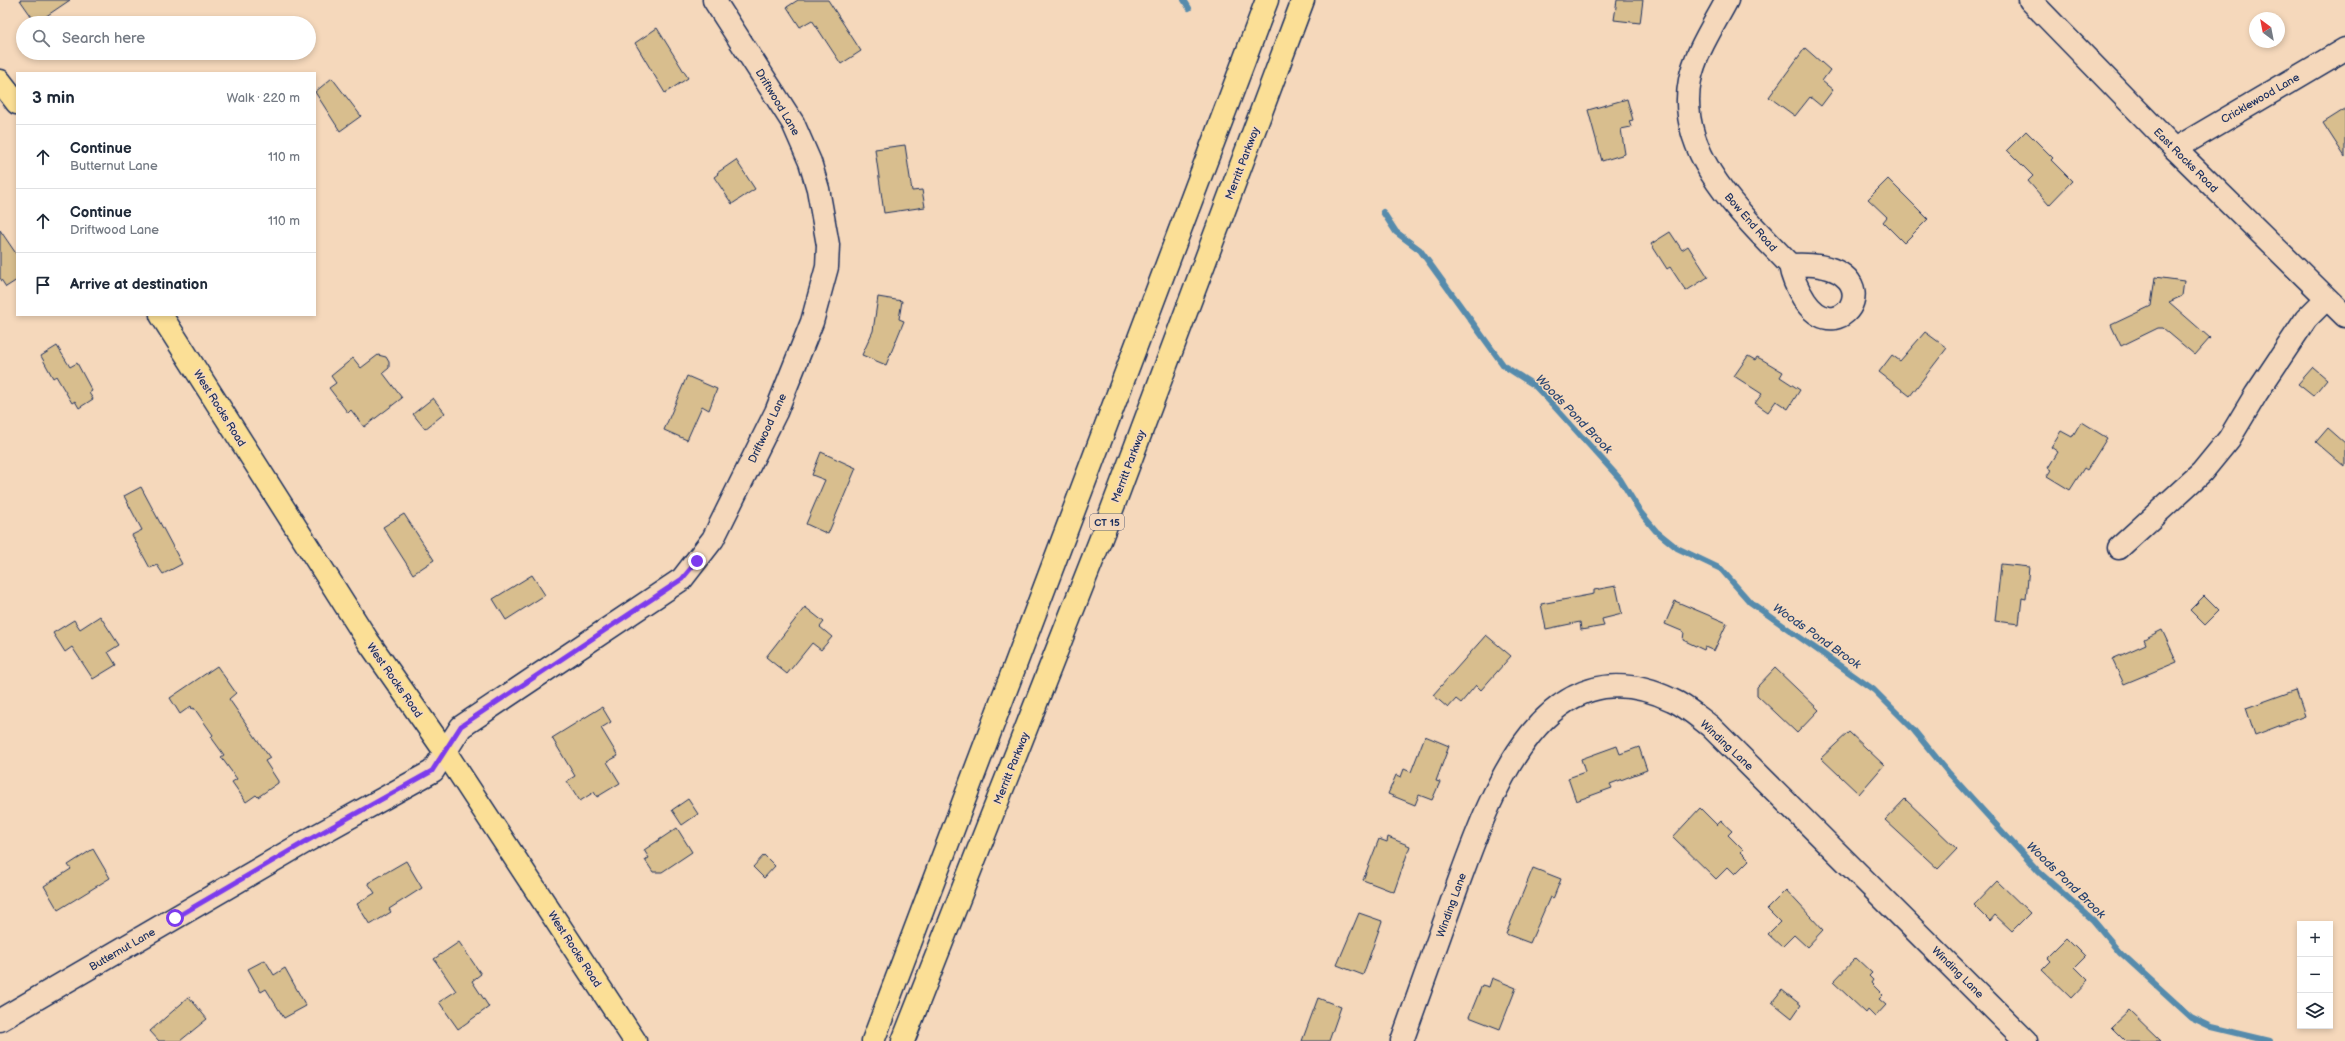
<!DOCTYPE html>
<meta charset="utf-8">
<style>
:root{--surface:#fff;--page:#f2f2f3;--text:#1f2937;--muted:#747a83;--line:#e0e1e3}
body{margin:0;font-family:"Balsamiq Sans",sans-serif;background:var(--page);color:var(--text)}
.controls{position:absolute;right:12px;bottom:12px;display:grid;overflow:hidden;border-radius:0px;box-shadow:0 2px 6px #0003}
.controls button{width:36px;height:36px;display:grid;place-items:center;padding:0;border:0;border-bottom:1px solid var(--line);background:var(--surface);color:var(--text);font:20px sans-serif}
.compass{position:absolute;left:2249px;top:12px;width:36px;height:36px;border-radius:50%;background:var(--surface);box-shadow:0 2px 6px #0003;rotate:328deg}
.stop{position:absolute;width:12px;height:12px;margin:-9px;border:3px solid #7c3aed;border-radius:50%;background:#fff}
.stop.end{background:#7c3aed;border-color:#fff;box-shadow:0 1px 4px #0008}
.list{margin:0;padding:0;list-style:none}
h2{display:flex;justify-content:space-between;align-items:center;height:52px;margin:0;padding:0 16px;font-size:17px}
h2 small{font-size:13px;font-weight:400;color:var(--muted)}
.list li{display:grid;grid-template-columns:26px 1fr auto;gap:12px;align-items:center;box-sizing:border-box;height:64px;padding:0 16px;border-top:1px solid var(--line)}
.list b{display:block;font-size:15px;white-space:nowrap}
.list p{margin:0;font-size:13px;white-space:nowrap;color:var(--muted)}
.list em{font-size:13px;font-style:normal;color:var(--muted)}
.icon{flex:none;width:22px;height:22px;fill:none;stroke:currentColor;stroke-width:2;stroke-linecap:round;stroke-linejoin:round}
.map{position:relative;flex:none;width:2345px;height:1041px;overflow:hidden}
.search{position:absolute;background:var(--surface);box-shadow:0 2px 6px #0003;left:16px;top:16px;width:300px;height:44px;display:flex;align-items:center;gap:10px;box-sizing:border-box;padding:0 14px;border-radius:22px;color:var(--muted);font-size:15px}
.panel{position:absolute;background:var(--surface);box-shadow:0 2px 6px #0003;left:16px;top:72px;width:300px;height:244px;border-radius:0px}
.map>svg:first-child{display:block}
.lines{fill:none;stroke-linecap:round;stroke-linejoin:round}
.stream{stroke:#578bac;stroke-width:6}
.building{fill:#d8be8e;stroke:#1b2f5e}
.minor-casing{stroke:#1b2f5e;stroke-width:25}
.major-casing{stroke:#1b2f5e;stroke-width:25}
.highway-casing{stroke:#1b2f5e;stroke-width:25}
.minor{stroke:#f5d8bb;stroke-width:22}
.major{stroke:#fbdf96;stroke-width:22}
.highway{stroke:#fbdf96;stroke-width:22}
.route{stroke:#7c3aed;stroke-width:5}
.labels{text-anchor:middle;stroke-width:3;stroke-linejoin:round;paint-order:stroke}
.shield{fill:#f5d8bb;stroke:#5c627a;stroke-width:1}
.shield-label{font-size:10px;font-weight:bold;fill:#1b2f5e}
.street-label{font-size:11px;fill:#1b2f5e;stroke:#f5d8bb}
.water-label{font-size:12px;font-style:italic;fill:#2a4672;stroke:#f5d8bb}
</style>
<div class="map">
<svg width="2345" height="1041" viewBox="0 0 2345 1041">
<rect width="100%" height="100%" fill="#f5d8bb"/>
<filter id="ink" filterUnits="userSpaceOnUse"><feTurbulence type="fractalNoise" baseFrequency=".025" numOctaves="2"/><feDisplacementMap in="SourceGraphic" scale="8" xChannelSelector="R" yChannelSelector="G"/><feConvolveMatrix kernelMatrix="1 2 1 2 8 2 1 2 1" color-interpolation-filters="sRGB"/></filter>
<g filter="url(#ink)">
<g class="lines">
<g class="stream">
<polyline points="1184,0 1189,8"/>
<polyline points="1383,212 1396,232 1420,250 1504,366 1534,385 1553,405 1620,479 1641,513 1656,531 1677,548 1721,569 1750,602 1874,690 1912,728 1948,772 2039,872 2093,920 2120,952 2191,1017 2212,1027 2270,1041"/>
</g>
</g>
<g class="building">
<polygon points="20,0 70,0 36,23"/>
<polygon points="798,0 828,0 861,51 841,64 812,20 800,27 787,7"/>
<polygon points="1617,0 1643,0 1640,23 1614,20"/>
<polygon points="657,28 688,78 665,93 635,43"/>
<polygon points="1805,48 1830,70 1822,81 1833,90 1821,106 1810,97 1795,116 1769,97"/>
<polygon points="332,78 361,116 340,131 315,92"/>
<polygon points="1627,99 1633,120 1629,121 1631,127 1621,129 1625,154 1602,161 1588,110"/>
<polygon points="2345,109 2345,157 2323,123"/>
<polygon points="2026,131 2053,158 2051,160 2072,181 2049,205 2028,181 2033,176 2007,150"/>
<polygon points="905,145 912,191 922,190 925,207 884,213 875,149"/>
<polygon points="736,160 755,189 732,204 714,177 718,174 717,173"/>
<polygon points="1888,179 1928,219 1904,243 1883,222 1887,217 1868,199"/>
<polygon points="0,230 17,255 17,280 6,287 0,278"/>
<polygon points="1670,232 1682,250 1688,246 1708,277 1686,291 1670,267 1667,269 1651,244"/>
<polygon points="2155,277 2184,281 2182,296 2169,302 2210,338 2195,355 2163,328 2158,328 2121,346 2111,325 2151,306"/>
<polygon points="878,297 902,301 899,319 904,321 886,365 862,355 873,331"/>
<polygon points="1925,332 1947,348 1910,396 1879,372 1892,355 1900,361"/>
<polygon points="57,346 70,367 77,363 92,391 89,393 93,399 79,408 75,401 72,403 56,376 53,378 41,356"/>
<polygon points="378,355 386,357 389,362 389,368 383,373 402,398 364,427 351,410 348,413 329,388 336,383 331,376 353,358 361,368"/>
<polygon points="1748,356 1755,360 1757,357 1763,360 1783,372 1780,377 1800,390 1788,409 1776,401 1768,412 1755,403 1762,394 1734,376"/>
<polygon points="2313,367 2327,379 2313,396 2298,384"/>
<polygon points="687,376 717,389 709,410 702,406 687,440 664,430"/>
<polygon points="433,398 445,413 425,429 413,414"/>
<polygon points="2081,422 2107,438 2087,470 2084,468 2070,490 2047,476 2051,470 2048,468 2058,452 2051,447 2061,431 2072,437"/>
<polygon points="2328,428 2345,443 2345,467 2316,442"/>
<polygon points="821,452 856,468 828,534 806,524 825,480 812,475"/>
<polygon points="141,487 182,564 163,574 157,565 150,568 132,535 142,530 124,496"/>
<polygon points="404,514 434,560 413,574 383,527"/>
<polygon points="2001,564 2029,567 2026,599 2022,598 2019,624 1995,621"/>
<polygon points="532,575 545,595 506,620 493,599"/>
<polygon points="1616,586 1622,614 1602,619 1604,626 1581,630 1580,622 1546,629 1541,604 1594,594 1594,590"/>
<polygon points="2204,596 2219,611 2205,625 2190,610"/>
<polygon points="1675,601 1727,623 1714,651 1705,647 1704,650 1683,640 1684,632 1665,624"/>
<polygon points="805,607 824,622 820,627 832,637 821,650 812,643 787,674 766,657"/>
<polygon points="100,616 119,645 108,652 116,665 93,679 72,647 65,652 53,633 74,620 80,629"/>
<polygon points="2162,630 2177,662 2124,684 2112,659 2146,644 2144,639"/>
<polygon points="1486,635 1511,656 1481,690 1476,685 1461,703 1456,699 1448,708 1433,695"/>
<polygon points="217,666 236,693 229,699 270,758 265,761 278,781 278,783 258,797 256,795 246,802 232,782 237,779 221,757 224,755 211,737 213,735 194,708 192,709 191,706 180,714 170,698"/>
<polygon points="1775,668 1819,710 1797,733 1757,695 1757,687"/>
<polygon points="2296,690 2305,716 2255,735 2246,708"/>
<polygon points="602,707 611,722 601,728 618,756 607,762 620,783 597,797 594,792 580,801 567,781 575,776 552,738"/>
<polygon points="1849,732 1884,765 1859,794 1821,758"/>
<polygon points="1425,736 1449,746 1436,781 1440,782 1432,800 1419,795 1415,805 1388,794 1396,775 1401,777 1404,769 1411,772"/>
<polygon points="1617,746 1620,754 1639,747 1647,770 1610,784 1612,788 1576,801 1568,778 1585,772 1581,759"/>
<polygon points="688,799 698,814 682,825 672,810"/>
<polygon points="1905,799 1957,849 1938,869 1885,820"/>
<polygon points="1700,808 1717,825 1721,821 1732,831 1728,835 1743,850 1741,852 1749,860 1735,874 1728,867 1716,879 1673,837"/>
<polygon points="677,828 692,852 662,872 653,872 645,860 649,858 644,850"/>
<polygon points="1388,837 1410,846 1394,892 1363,880 1379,839 1387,842"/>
<polygon points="93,849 110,878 58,910 44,886 71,869 68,865"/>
<polygon points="764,855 775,866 764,878 753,867"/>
<polygon points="406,861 422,888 389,909 391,912 370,925 357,904 375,893 368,883"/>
<polygon points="1533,868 1561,879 1553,899 1550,897 1530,943 1506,934"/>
<polygon points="1997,881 2030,913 2012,931 1995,915 1990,921 1974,905"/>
<polygon points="1786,890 1823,930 1807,947 1794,935 1782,947 1768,934 1780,922 1767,909"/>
<polygon points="1359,913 1382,921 1363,975 1337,965"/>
<polygon points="2066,938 2085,957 2075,967 2088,980 2071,998 2042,970 2051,961 2047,957"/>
<polygon points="459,942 481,974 472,981 489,1007 458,1029 439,1002 456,991 434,959"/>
<polygon points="1856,958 1872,973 1869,976 1873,980 1871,983 1883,995 1879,999 1886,1005 1875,1017 1868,1010 1866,1013 1833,982"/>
<polygon points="265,960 274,975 285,968 306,1006 284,1018 266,989 261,992 248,969"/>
<polygon points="1492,978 1516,988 1500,1029 1469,1017 1482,985 1489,987"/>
<polygon points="1782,990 1801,1005 1792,1018 1772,1002"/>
<polygon points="189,997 207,1019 180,1041 159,1041 150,1031"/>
<polygon points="1318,998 1341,1007 1329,1041 1302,1041"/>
<polygon points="2129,1010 2161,1041 2125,1041 2111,1027"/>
</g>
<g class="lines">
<g class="minor-casing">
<g id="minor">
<path d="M1727,0C1714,25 1695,53 1690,80C1675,155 1744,216 1790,265C1792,278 1798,290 1805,301C1843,357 1899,258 1790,265"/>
<polyline points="2030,0 2175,149 2345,316"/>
<polyline points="2175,149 2345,49"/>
<polyline points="2119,548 2202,472 2229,439 2256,394 2306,319 2326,299"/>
<polyline points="0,1020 305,842 433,771 461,727 682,579 713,539 776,412 812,322 827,267 828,245 818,189 810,162 793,123 714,0"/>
<path d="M1402,1041C1420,990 1439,938 1457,887C1490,796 1544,639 1672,700C1686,706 1698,717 1710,726L2026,1041"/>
</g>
</g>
<g class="major-casing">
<g id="major">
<polyline points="0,81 17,103"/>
<polyline points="161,315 368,641 444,750 635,1041"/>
</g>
</g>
<g class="highway-casing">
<g id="highway">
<polyline points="873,1041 1267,0"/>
<polyline points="903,1041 1105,528 1303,0"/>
</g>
</g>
<use href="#minor" class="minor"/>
<use href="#major" class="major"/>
<use href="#highway" class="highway"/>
</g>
</g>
<g class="lines" filter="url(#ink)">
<polyline class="route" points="175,918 305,842 432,771 461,726 682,579 697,561"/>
</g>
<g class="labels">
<rect class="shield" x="1090" y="514" width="34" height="16" rx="3"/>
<g class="shield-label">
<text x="1107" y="526">CT 15</text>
</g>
<g class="street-label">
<text transform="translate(2260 98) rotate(-30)" y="4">Cricklewood Lane</text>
<text transform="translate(778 102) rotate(59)" y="4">Driftwood Lane</text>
<text transform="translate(2186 160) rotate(45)" y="4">East Rocks Road</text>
<text transform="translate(1242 163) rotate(-69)" y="4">Merritt Parkway</text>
<text transform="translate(1751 222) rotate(49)" y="4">Bow End Road</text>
<text transform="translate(220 408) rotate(58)" y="4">West Rocks Road</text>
<text transform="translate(767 428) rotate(-65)" y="4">Driftwood Lane</text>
<text transform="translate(1128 466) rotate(-69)" y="4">Merritt Parkway</text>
<text transform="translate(395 680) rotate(55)" y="4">West Rocks Road</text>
<text transform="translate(1727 745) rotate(43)" y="4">Winding Lane</text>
<text transform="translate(1011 768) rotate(-68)" y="4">Merritt Parkway</text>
<text transform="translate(1451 905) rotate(-70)" y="4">Winding Lane</text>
<text transform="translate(122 949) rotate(-30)" y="4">Butternut Lane</text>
<text transform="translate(575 949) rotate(57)" y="4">West Rocks Road</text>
<text transform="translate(1958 972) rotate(45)" y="4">Winding Lane</text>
</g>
<g class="water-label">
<text transform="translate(1574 414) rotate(46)" y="4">Woods Pond Brook</text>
<text transform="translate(1817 636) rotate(35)" y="4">Woods Pond Brook</text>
<text transform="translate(2066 880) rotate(44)" y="4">Woods Pond Brook</text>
</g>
</g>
</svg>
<div class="controls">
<button>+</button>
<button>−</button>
<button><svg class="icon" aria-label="layers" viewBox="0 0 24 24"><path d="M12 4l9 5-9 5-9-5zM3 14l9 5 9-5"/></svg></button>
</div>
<svg class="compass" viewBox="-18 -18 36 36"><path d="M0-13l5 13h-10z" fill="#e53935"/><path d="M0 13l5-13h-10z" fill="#747a83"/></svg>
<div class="stop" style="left:175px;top:918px"></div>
<div class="stop end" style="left:697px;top:561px"></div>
<div class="search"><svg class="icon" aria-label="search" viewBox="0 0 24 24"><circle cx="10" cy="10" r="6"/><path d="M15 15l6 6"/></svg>Search here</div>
<section class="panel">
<h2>3 min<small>Walk · 220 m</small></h2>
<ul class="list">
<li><svg class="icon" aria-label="ahead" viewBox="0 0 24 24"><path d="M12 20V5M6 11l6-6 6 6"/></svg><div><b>Continue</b><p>Butternut Lane</p></div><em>110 m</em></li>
<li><svg class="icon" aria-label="ahead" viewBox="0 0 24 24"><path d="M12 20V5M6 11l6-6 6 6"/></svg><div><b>Continue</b><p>Driftwood Lane</p></div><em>110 m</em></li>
<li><svg class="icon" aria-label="arrive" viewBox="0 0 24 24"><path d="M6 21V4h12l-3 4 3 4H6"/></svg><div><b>Arrive at destination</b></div></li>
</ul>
</section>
</div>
